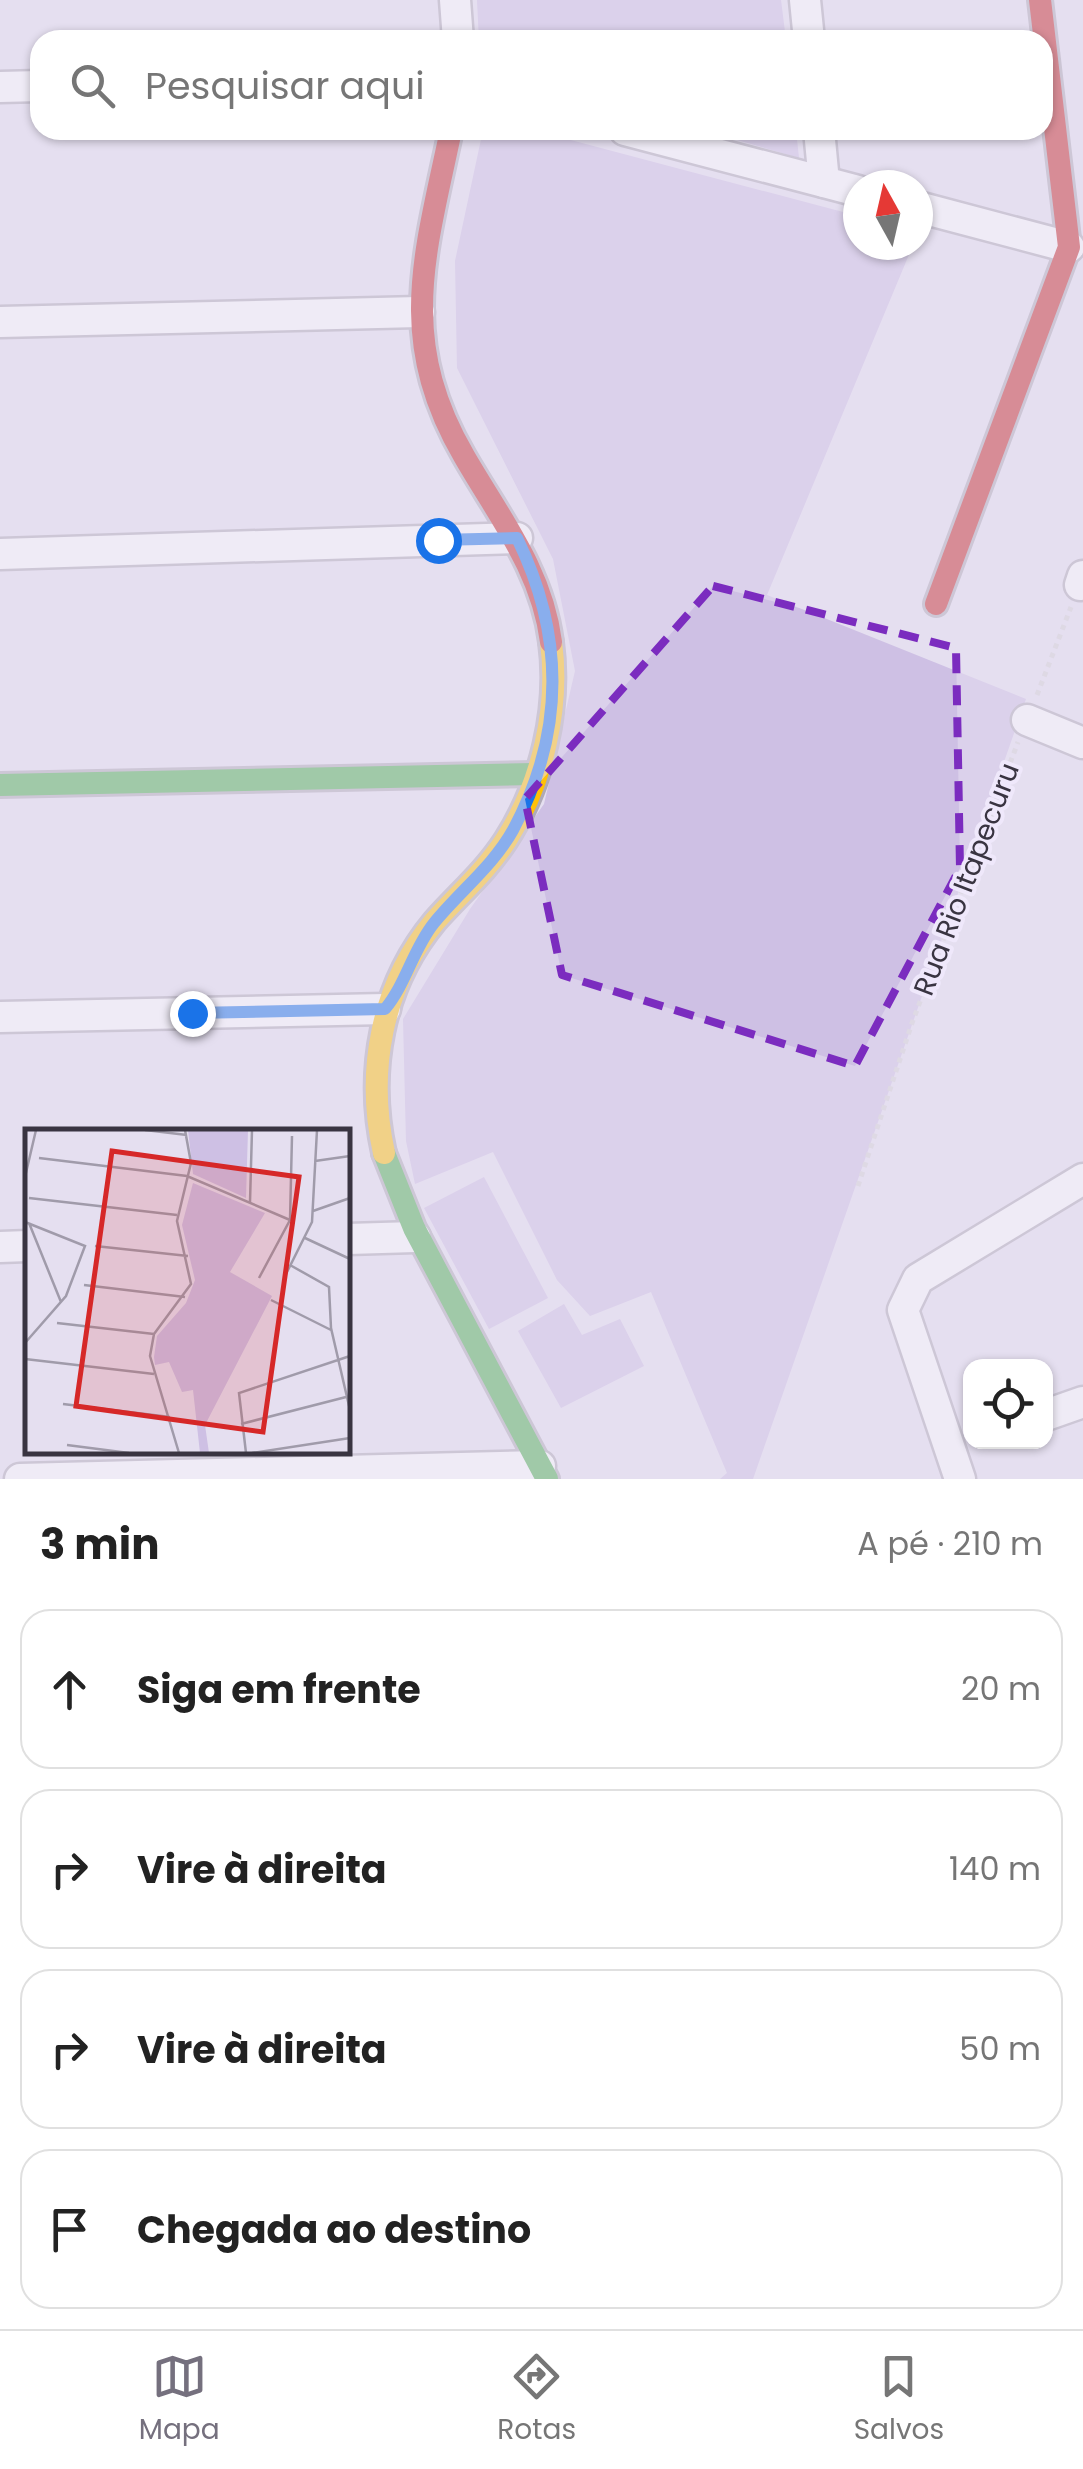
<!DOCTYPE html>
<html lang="pt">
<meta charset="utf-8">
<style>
:root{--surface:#fff;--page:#f6f6f6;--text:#222;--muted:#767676;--line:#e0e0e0;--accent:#75707e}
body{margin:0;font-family:Poppins,sans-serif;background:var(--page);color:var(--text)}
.controls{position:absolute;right:30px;bottom:30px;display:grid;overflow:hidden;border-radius:20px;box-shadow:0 2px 8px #0004}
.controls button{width:90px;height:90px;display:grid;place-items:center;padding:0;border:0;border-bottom:2px solid var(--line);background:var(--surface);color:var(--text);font:50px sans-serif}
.compass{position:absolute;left:843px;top:170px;width:90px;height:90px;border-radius:50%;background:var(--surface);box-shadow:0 2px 8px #0004;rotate:352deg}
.stop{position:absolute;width:30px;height:30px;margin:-22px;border:8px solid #1a73e8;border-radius:50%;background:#fff}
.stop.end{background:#1a73e8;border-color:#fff;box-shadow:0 2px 10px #0008}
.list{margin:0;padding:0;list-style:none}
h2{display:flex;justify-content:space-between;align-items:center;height:130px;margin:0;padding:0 40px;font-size:42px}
h2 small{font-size:32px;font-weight:400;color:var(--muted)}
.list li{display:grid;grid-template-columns:65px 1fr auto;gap:30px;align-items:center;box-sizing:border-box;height:160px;margin:0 20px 20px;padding:0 20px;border:2px solid var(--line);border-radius:30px}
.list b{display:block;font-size:38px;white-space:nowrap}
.list em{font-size:32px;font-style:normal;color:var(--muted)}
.icon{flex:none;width:55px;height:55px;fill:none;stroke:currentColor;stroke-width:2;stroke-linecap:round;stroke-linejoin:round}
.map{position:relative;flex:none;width:1083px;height:1479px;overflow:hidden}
.search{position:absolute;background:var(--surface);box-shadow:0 2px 8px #0004;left:30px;right:30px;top:30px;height:110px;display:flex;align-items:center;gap:25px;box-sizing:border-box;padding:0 35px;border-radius:30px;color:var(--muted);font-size:38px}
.sheet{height:850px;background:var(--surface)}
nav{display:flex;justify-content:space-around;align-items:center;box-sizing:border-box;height:140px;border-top:2px solid var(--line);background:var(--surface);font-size:28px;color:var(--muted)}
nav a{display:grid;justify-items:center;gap:5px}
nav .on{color:var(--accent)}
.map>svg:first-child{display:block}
.green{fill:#cec0e4}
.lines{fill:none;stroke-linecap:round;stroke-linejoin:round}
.street-casing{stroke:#afaab7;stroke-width:35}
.fast-casing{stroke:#afaab7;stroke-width:28}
.slow-casing{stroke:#afaab7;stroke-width:28}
.jam-casing{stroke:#afaab7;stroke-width:28}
.path{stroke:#d4d2d6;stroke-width:5;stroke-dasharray:5 5;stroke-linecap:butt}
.street{stroke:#fbfafd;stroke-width:30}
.fast{stroke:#4caf50;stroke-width:22}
.slow{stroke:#ffc107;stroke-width:22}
.jam{stroke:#c62828;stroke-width:22}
.route{stroke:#1a73e8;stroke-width:12}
.marked{fill:none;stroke:#7b2cbf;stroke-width:8;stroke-dasharray:20 12;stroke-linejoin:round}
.labels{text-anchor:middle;stroke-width:8;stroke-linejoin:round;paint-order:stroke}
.street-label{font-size:28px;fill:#393441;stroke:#efe8fb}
.inset-road{fill:none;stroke:#a09baa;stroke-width:2.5}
.view{fill:#d62828;fill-opacity:0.15;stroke:#d62828;stroke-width:5}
.inset-edge{fill:none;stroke:#393441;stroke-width:5}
</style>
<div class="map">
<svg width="1083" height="1479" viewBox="0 0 1083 1479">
<rect width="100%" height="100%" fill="#e5dff0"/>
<g class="green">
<polygon points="477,0 781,0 786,40 479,40"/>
<polygon points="483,130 533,130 858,216 858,245 913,245 767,595 1026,699 753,1479 720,1479 727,1473 651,1292 590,1316 557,1280 493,1152 415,1184 406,1141 403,1019 470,909 544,804 575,671 553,559 457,368 455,261"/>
<polygon points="703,130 796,130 799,158"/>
<polygon points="484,1177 548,1298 489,1329 424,1208"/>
<polygon points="564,1304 582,1335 620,1319 644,1366 561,1408 518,1331"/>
</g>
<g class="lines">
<g class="street-casing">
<g id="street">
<polyline points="455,0 458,40"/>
<polyline points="805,0 809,40"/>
<polyline points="0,87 40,86"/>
<polyline points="625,130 858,191"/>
<polyline points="819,130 824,182"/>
<polyline points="918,207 1069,247"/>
<polyline points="0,322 419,312"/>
<polyline points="0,554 517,538"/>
<polyline points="1080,585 1083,576"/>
<polyline points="1027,720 1083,743"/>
<polyline points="0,1017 385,1009"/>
<polyline points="348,1239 415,1237"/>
<polyline points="0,1247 28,1246"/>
<polyline points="1046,1415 1083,1402"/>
<polyline points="20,1479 540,1466"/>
<polyline points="960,1479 903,1310 918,1279 1083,1179"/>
</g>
</g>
<g class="fast-casing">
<g id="fast">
<polyline points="0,785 535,774"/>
<polyline points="384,1153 414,1228 547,1479"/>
</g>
</g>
<g class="slow-casing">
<path id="slow" d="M384,1153C366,1072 381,986 435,921C459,894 486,871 506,840C542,784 560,708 551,642"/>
</g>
<g class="jam-casing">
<g id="jam">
<path d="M451,130C425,254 396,339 464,456C499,517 542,570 551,642"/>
<polyline points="936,604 1069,247 1040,0"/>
</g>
</g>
<g class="path">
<polyline points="1037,695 1071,607"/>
<polyline points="858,1186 912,1023 1018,742"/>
</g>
<use href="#street" class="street"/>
<use href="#fast" class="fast"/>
<use href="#slow" class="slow"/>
<use href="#jam" class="jam"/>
</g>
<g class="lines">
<path class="route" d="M192,1013L385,1009C406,984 413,949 434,923C459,892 493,866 513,830C565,733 565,636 517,538L438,540"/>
</g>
<path d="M0 0H1083V1479H0ZM713,586L956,648L960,868L855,1066L562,975L525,799Z" fill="#e5dff0" fill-opacity=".55" fill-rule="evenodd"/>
<path class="marked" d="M713,586L956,648L960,868L855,1066L562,975L525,799Z"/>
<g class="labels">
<g class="street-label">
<text transform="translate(966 879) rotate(-69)" y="10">Rua Rio Itapecuru</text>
</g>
</g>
<g transform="translate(25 1129)">
<rect width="325" height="325" fill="#e5dff0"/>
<path d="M163,1H223L221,69L168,45ZM168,54L240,84L205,143L247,167L180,296L184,324H175L168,261L157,263L144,233L130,236L129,228L132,207L161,174L170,151L157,96Z" fill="#cec0e4"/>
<path class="inset-road" d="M120,1L162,6M14,29L162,47L265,91M290,32L325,27M0,48L11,1M4,69L152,86M225,73L227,1M288,82L325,69M0,93L60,117L41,167L0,214M4,94L36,173M280,109L325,130M70,117L163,127M265,136L304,158L306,199L325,281M234,149L265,91L267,7M259,149L287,93L292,1M59,156L160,168M246,171L306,201M32,194L129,205M0,230L129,245M38,275L145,288M216,295L325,267M42,316L104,324M154,324L125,227L129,205L166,155L152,92L166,34L160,1M221,324L214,264L325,227M227,324L325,309"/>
<path class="view" d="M87,22L274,48L238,303L51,277Z"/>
<rect width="325" height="325" class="inset-edge"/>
</g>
</svg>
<div class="controls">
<button><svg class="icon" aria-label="locate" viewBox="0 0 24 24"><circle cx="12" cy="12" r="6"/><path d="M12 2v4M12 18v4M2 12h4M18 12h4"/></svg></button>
</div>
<svg class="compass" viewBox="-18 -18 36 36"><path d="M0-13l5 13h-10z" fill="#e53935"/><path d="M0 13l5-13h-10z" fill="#767676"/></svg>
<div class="stop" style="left:438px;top:540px"></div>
<div class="stop end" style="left:192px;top:1013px"></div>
<div class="search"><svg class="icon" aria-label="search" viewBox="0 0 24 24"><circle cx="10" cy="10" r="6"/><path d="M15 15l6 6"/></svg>Pesquisar aqui</div>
</div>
<section class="sheet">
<h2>3 min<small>A pé · 210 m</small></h2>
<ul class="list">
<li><svg class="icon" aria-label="ahead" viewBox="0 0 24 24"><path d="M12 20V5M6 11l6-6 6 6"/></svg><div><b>Siga em frente</b></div><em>20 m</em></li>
<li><svg class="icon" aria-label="right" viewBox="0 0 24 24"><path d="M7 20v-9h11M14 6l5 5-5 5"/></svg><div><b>Vire à direita</b></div><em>140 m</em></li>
<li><svg class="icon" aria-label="right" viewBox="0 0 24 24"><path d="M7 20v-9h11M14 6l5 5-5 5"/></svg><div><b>Vire à direita</b></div><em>50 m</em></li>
<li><svg class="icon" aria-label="arrive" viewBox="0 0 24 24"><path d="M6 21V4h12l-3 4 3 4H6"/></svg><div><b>Chegada ao destino</b></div></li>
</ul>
</section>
<nav>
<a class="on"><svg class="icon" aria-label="map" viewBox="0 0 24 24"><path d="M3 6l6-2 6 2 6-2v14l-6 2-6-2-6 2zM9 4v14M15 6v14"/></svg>Mapa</a>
<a><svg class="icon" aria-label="directions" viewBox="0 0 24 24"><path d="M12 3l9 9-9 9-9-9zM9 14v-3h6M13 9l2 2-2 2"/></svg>Rotas</a>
<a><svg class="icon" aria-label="saved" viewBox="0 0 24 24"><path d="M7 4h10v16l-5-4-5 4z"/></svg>Salvos</a>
</nav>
